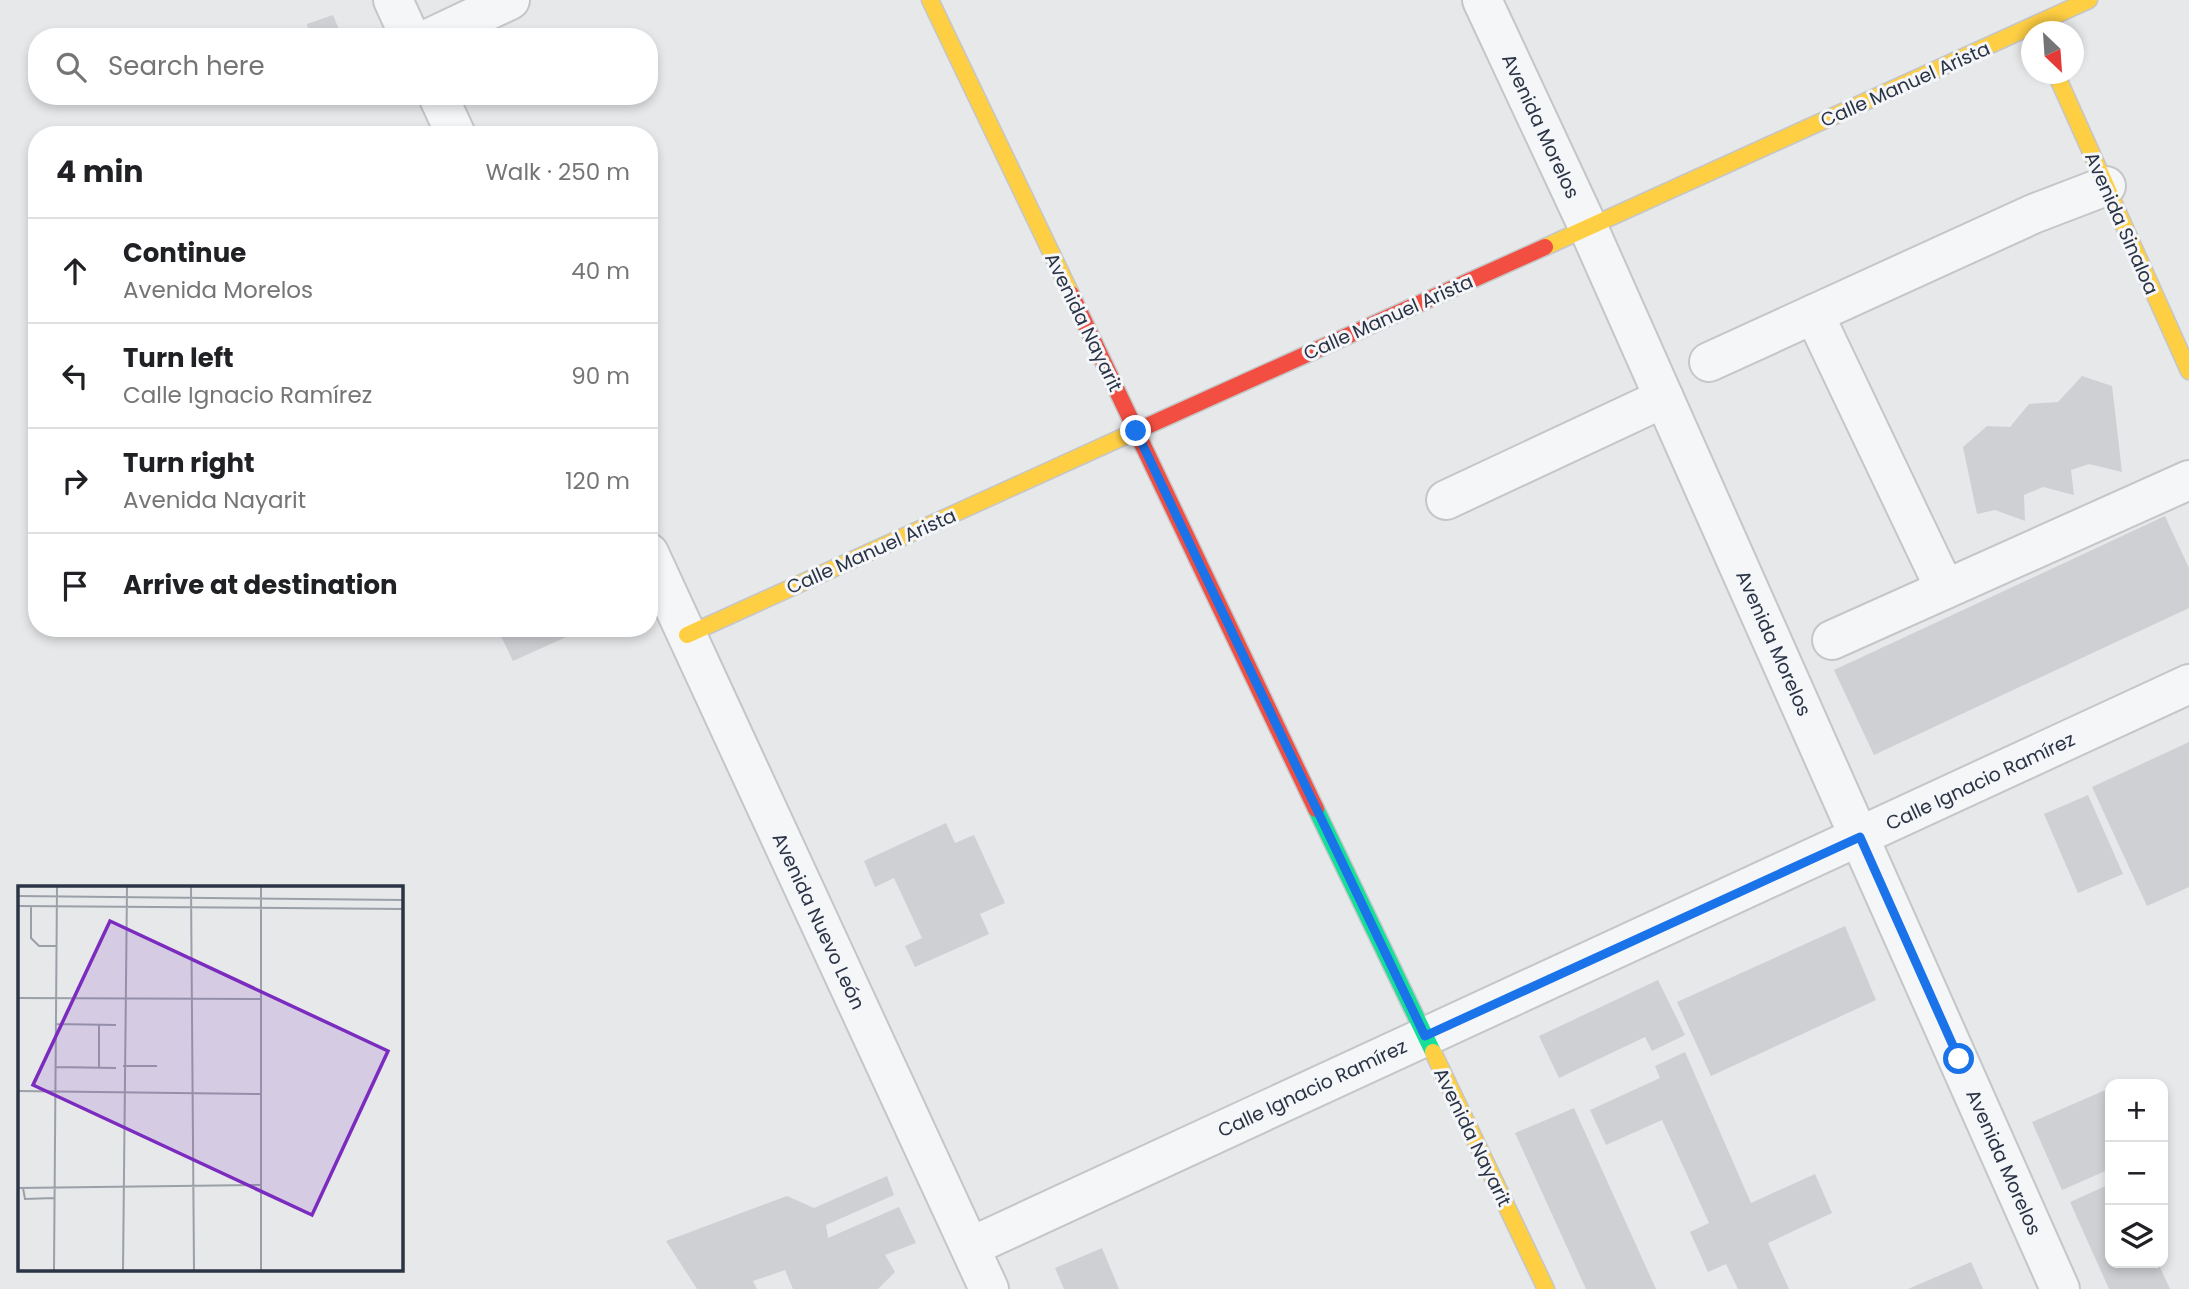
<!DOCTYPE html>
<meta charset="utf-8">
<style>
:root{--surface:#fff;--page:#f6f6f6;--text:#202124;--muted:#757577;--line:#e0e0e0}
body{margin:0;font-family:Poppins,sans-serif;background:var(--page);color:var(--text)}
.controls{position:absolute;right:21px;bottom:21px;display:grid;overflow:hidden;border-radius:14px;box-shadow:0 4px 10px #0003}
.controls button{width:63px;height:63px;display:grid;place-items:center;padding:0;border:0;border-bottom:2px solid var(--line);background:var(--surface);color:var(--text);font:35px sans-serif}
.compass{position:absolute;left:2021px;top:21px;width:63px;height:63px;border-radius:50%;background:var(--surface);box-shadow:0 4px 10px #0003;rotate:155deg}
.stop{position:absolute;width:21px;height:21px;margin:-16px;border:5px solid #1a73e8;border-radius:50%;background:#fff}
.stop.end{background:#1a73e8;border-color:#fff;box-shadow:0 2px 7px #0008}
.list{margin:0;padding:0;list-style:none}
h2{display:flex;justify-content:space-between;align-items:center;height:91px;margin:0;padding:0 28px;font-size:30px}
h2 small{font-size:23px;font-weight:400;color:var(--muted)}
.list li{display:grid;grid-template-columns:46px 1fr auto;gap:21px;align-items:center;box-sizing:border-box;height:105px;padding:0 28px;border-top:2px solid var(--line)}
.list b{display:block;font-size:26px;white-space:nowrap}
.list p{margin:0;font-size:23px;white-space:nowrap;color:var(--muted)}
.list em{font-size:23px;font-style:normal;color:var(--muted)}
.icon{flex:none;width:38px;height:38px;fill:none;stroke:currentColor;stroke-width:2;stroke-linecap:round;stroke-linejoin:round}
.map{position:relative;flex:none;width:2189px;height:1289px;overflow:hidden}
.search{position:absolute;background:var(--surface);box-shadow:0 4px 10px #0003;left:28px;top:28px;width:630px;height:77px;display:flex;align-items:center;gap:18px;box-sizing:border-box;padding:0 24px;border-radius:28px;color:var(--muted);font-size:26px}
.panel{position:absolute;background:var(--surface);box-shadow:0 4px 10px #0003;left:28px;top:126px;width:630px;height:511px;border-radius:28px}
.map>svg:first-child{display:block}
.building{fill:#ced0d3}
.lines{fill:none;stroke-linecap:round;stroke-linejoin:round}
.street-casing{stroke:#c4c6c8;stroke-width:42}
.fast-casing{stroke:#c4c6c8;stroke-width:19}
.slow-casing{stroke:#c4c6c8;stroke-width:19}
.jam-casing{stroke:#c4c6c8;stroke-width:19}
.street{stroke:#f5f6f7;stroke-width:38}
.fast{stroke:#16e098;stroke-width:16}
.slow{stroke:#ffcf43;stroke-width:16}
.jam{stroke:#f24e42;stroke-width:16}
.route{stroke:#1a73e8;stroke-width:9}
.labels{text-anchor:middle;stroke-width:6;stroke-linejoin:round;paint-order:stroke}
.street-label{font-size:19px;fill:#2b3445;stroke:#f4f6f9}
.inset-road{fill:none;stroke:#9ba0a8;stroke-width:2}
.view{fill:#7b2cbf;fill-opacity:0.15;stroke:#7b2cbf;stroke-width:3.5}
.inset-edge{fill:none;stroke:#2b3445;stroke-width:3.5}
</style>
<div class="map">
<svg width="2189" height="1289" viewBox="0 0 2189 1289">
<rect width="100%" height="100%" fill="#e6e8ea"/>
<g class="building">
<polygon points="333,15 342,37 310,37 307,24"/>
<polygon points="2082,376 2112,386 2122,472 2089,464 2071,470 2074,495 2043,487 2024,495 2025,521 1995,510 1977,514 1963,447 1987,426 2010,427 2029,404 2058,402"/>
<polygon points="2165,516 2189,568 2189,608 1874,755 1834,670"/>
<polygon points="497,628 586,628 513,661"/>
<polygon points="2189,742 2189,887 2147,906 2092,787"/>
<polygon points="2088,795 2123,874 2078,893 2044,814"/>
<polygon points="946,823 955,843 974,835 1005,903 980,914 989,934 915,967 905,946 922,938 894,878 875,887 864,861"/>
<polygon points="1845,926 1876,1000 1711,1076 1677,1002"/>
<polygon points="1658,980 1685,1035 1652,1051 1645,1037 1559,1078 1539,1036"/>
<polygon points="1685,1052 1751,1203 1815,1174 1832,1213 1768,1243 1789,1289 1738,1289 1726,1264 1708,1272 1690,1232 1709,1223 1662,1120 1606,1145 1590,1110 1660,1078 1655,1066"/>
<polygon points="2110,1088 2110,1169 2062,1190 2032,1122"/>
<polygon points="1574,1108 1656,1289 1586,1289 1515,1133"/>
<polygon points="887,1176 894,1195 826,1225 828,1238 899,1207 916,1243 885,1255 895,1272 878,1289 793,1289 785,1270 753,1281 757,1289 697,1289 666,1241 787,1196 814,1208"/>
<polygon points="2110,1184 2110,1263 2158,1263 2170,1289 2109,1289 2070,1202"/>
<polygon points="1102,1248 1119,1289 1064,1289 1055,1268"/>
<polygon points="1971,1262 1983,1289 1908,1289"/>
</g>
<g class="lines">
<g class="street-casing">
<g id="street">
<polyline points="393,0 410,37"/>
<polyline points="1482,0 1588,227 2060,1289"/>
<polyline points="432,37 510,0"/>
<polyline points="438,96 456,135"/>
<polyline points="1814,314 1945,589"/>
<polyline points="1709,362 2033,214 2106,186"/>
<polyline points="1446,500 1664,398"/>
<polyline points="649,553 989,1289"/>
<polyline points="1832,640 2189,480"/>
<polyline points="970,1247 2189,684"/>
</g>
</g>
<g class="fast-casing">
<polyline id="fast" points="1316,809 1433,1052"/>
</g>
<g class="slow-casing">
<g id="slow">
<polyline points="930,0 1071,294"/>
<polyline points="2056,74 2189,371"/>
<polyline points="1545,247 2089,0"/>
<polyline points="687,635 1145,427"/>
<polyline points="1433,1052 1546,1289"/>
</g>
</g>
<g class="jam-casing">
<g id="jam">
<polyline points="1071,294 1316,809"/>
<polyline points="1145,427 1545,247"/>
</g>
</g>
<use href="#street" class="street"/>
<use href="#fast" class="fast"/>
<use href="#slow" class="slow"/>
<use href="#jam" class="jam"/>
</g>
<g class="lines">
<polyline class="route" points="1136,431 1425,1036 1860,837 1959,1059"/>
</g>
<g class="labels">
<g class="street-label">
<text transform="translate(1905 84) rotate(-24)" y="7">Calle Manuel Arista</text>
<text transform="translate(1541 126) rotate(65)" y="7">Avenida Morelos</text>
<text transform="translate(2122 223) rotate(66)" y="7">Avenida Sinaloa</text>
<text transform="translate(1388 317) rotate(-24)" y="7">Calle Manuel Arista</text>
<text transform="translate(1084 322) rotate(64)" y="7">Avenida Nayarit</text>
<text transform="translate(871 551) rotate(-24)" y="7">Calle Manuel Arista</text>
<text transform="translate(1774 643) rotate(66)" y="7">Avenida Morelos</text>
<text transform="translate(1980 781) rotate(-25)" y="7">Calle Ignacio Ramírez</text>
<text transform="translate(819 921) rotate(65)" y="7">Avenida Nuevo León</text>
<text transform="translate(1312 1088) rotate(-25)" y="7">Calle Ignacio Ramírez</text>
<text transform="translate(1473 1137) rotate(64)" y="7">Avenida Nayarit</text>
<text transform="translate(2004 1162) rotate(66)" y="7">Avenida Morelos</text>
</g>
</g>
<g transform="translate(18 886)">
<rect width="385" height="385" fill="#e6e8ea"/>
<path class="inset-road" d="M173,1L176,384M243,1V384M0,10L385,14M0,20L385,23M13,21V52L21,60H38M0,112L244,113M37,138L98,139M81,139V182M105,180H139M37,181L98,182M0,205L244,208M0,302L244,299M5,302L7,313L36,312M36,384L39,1M105,384L109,1"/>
<path class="view" d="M92,35L370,165L294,329L15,199Z"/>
<rect width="385" height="385" class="inset-edge"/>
</g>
</svg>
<div class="controls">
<button>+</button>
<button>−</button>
<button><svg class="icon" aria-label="layers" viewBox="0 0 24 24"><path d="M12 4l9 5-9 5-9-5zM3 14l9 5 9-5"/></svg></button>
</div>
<svg class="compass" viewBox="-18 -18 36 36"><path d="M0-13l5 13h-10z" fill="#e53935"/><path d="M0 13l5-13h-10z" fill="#757577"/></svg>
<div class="stop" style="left:1959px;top:1059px"></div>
<div class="stop end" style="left:1136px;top:431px"></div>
<div class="search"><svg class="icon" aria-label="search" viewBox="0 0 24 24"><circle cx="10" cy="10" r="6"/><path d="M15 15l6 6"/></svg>Search here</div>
<section class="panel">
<h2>4 min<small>Walk · 250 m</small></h2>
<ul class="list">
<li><svg class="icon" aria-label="ahead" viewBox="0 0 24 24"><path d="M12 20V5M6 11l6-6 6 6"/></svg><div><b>Continue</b><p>Avenida Morelos</p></div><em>40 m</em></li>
<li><svg class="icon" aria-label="left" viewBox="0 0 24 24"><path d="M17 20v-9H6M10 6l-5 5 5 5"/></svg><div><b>Turn left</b><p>Calle Ignacio Ramírez</p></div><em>90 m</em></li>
<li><svg class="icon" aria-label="right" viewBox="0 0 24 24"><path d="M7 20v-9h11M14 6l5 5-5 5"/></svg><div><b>Turn right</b><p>Avenida Nayarit</p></div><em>120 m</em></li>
<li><svg class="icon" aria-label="arrive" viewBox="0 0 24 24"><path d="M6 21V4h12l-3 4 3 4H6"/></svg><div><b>Arrive at destination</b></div></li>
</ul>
</section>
</div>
